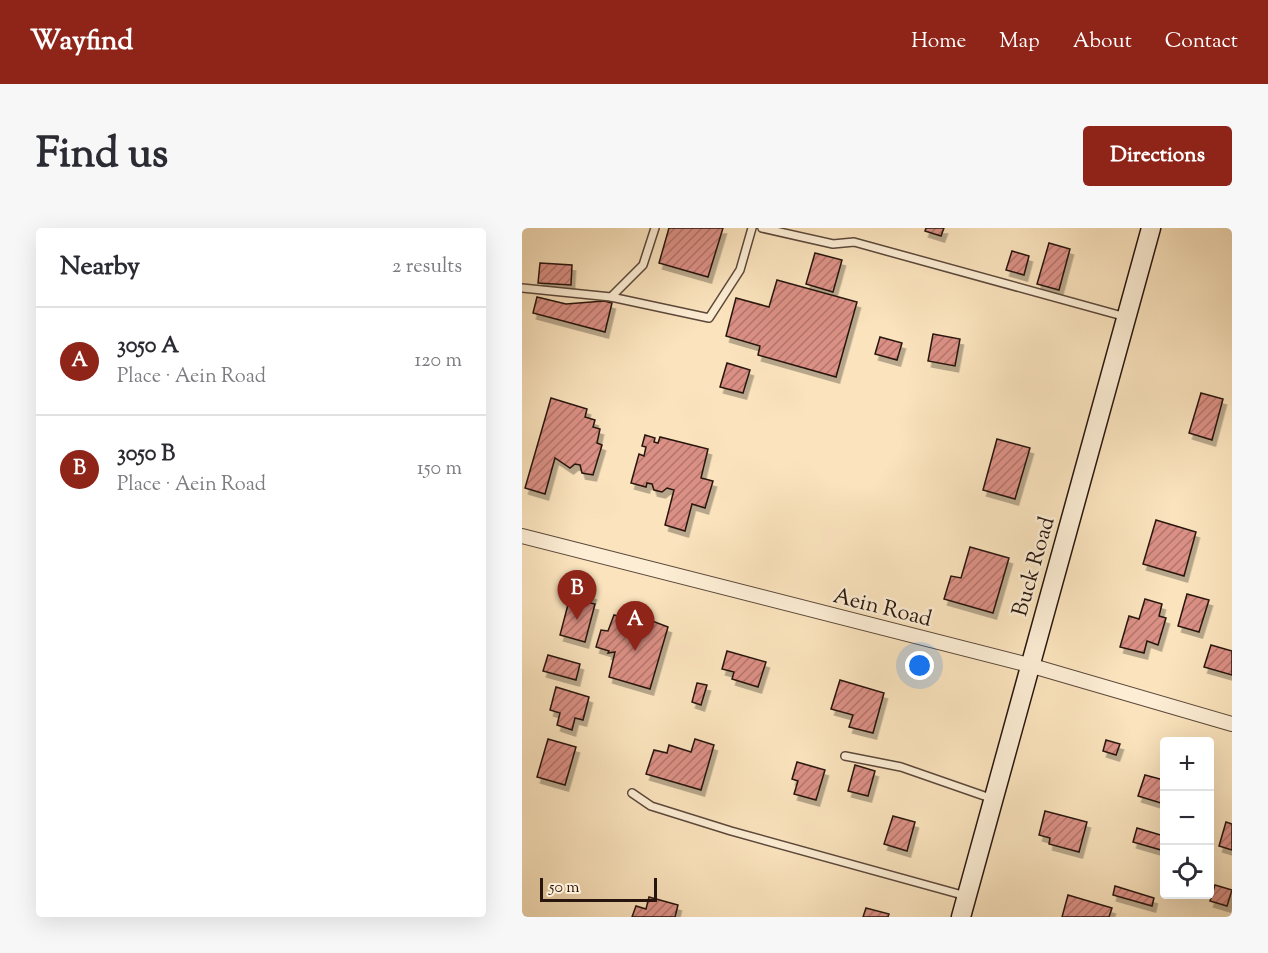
<!DOCTYPE html>
<meta charset="utf-8">
<style>
:root{--surface:#fff;--page:#f7f7f7;--text:#2b2b33;--muted:#7c7c81;--line:#e1e1e2;--accent:#8f2418}
body{margin:0;font-family:"Sorts Mill Goudy",serif;background:var(--page);color:var(--text)}
.controls{position:absolute;right:18px;bottom:18px;display:grid;overflow:hidden;border-radius:6px;box-shadow:0 6px 24px #0002}
.controls button{width:54px;height:54px;display:grid;place-items:center;padding:0;border:0;border-bottom:2px solid var(--line);background:var(--surface);color:var(--text);font:30px sans-serif}
.scale{position:absolute;left:18px;bottom:15px;width:117px;box-sizing:border-box;padding-left:6px;border:3px solid #28150e;border-top:0;font-size:16px;line-height:21px;white-space:nowrap;color:#28150e;-webkit-text-stroke:4px #fcedd4;paint-order:stroke}
.you{position:absolute;left:398px;top:438px;width:21px;height:21px;margin:-15px;border:4px solid #fff;border-radius:50%;background:#1a73e8;box-shadow:0 0 0 9px #1a73e833}
.badge{display:grid;place-items:center;width:39px;height:39px;border-radius:50%;background:var(--accent);color:#fff;font-size:20px;font-weight:700}
.pin{position:absolute;translate:-50% -50px;filter:drop-shadow(0 2px 3px #0008)}
.pin::after{content:'';position:absolute;top:32px;width:21px;height:18px;background:inherit;clip-path:polygon(0 0,100% 0,50% 100%)}
.list{margin:0;padding:0;list-style:none}
h2{display:flex;justify-content:space-between;align-items:center;height:78px;margin:0;padding:0 24px;font-size:26px}
h2 small{font-size:20px;font-weight:400;color:var(--muted)}
.list li{display:grid;grid-template-columns:39px 1fr auto;gap:18px;align-items:center;box-sizing:border-box;height:108px;padding:0 24px;border-top:2px solid var(--line)}
.list b{display:block;font-size:22px;white-space:nowrap}
.list p{margin:0;font-size:20px;white-space:nowrap;color:var(--muted)}
.list em{font-size:20px;font-style:normal;color:var(--muted)}
.icon{flex:none;width:33px;height:33px;fill:none;stroke:currentColor;stroke-width:2;stroke-linecap:round;stroke-linejoin:round}
.map{position:relative;flex:none;width:710px;height:689px;overflow:hidden;border-radius:6px}
header{display:flex;align-items:center;gap:36px;box-sizing:border-box;height:84px;padding:0 30px;background:var(--accent);color:#fff}
header strong{font-size:28px}
nav{display:flex;gap:33px;margin-inline-start:auto;font-size:21px}
.intro{display:flex;align-items:center;justify-content:space-between;box-sizing:border-box;height:144px;padding:0 36px}
h1{margin:0;font-size:42px}
.button{padding:15px 27px;border-radius:6px;background:var(--accent);color:#fff;font-size:21px;font-weight:700}
main{display:flex;gap:36px;padding:0 36px}
aside{flex:1;background:var(--surface);border-radius:6px;box-shadow:0 6px 24px #0002}
.map>svg:first-child{display:block}
.building{fill:url(#building-hatch);stroke:#28150e;stroke-width:1.5;filter:url(#shadow)}
.lines{fill:none;stroke-linecap:round;stroke-linejoin:round}
.lane-casing{stroke:#5c483a;stroke-width:10}
.street-casing{stroke:#5c483a;stroke-width:16}
.secondary-casing{stroke:#28150e;stroke-width:21}
.lane{stroke:#fcedd4;stroke-width:7}
.street{stroke:#fcedd4;stroke-width:14}
.secondary{stroke:#fcedd4;stroke-width:18}
.labels{text-anchor:middle;stroke-width:5;stroke-linejoin:round;paint-order:stroke}
.street-label{font-size:22px;fill:#28150e;stroke:#fcedd4}
</style>
<header>
<strong>Wayfind</strong>
<nav><a>Home</a><a>Map</a><a>About</a><a>Contact</a></nav>
</header>
<div class="intro"><h1>Find us</h1><a class="button">Directions</a></div>
<main>
<aside>
<h2>Nearby<small>2 results</small></h2>
<ul class="list">
<li><span class="badge">A</span><div><b>3050 A</b><p>Place · Aein Road</p></div><em>120 m</em></li>
<li><span class="badge">B</span><div><b>3050 B</b><p>Place · Aein Road</p></div><em>150 m</em></li>
</ul>
</aside>
<div class="map">
<svg width="710" height="689" viewBox="0 0 710 689">
<defs>
<pattern id="building-hatch" width="6" height="6" patternUnits="userSpaceOnUse" patternTransform="scale(1.5)"><rect width="6" height="6" fill="#db9085"/><path d="M-1 1l2-2M0 6l6-6M5 7l2-2" fill="none" stroke="#b2746b"/></pattern>
<filter id="shadow"><feDropShadow dx="3.5" dy="6" stdDeviation="0" flood-color="#0004"/></filter>
</defs>
<rect width="100%" height="100%" fill="#fae3bd"/>
<filter id="stains"><feTurbulence type="fractalNoise" baseFrequency=".00333" numOctaves="4"/><feColorMatrix values="0 0 0 0 .2 0 0 0 0 .09 0 0 0 0 .02 0 0 0 .5 -.17"/></filter>
<radialGradient id="worn" r=".72"><stop offset=".6" stop-color="#630" stop-opacity="0"/><stop offset="1" stop-color="#630" stop-opacity=".3"/></radialGradient>
<g class="building">
<polygon points="147,0 201,0 186,49 137,35"/>
<polygon points="404,0 422,0 419,8 403,3"/>
<polygon points="527,15 548,21 537,62 515,56"/>
<polygon points="490,23 507,28 502,47 484,42"/>
<polygon points="293,25 320,32 311,64 284,56"/>
<polygon points="18,35 50,37 49,57 16,55"/>
<polygon points="255,52 335,74 314,149 236,127 238,118 204,108 214,70 247,79"/>
<polygon points="15,69 44,76 82,73 90,75 83,104 11,85"/>
<polygon points="411,106 438,111 433,138 406,133"/>
<polygon points="358,109 380,115 375,132 353,126"/>
<polygon points="205,135 228,142 221,165 198,159"/>
<polygon points="679,165 701,171 690,212 667,205"/>
<polygon points="29,170 65,181 63,189 73,192 71,199 78,201 75,215 80,217 71,247 60,245 58,237 53,236 48,240 33,230 23,266 3,260"/>
<polygon points="123,207 133,210 132,214 136,215 138,209 186,221 179,250 191,253 183,280 170,276 163,303 143,297 152,262 145,260 140,264 132,262 130,256 125,255 124,259 109,255 117,226 122,228 124,219 120,218"/>
<polygon points="475,211 508,220 493,271 461,262"/>
<polygon points="634,292 674,304 662,348 621,336"/>
<polygon points="448,319 487,330 471,385 422,371 429,348 439,350"/>
<polygon points="54,361 71,366 68,375 73,376 63,414 38,407 48,369 52,370"/>
<polygon points="665,366 687,372 677,404 656,398"/>
<polygon points="623,371 640,376 637,388 644,390 636,417 625,413 622,425 598,419 607,388 617,391"/>
<polygon points="92,387 116,393 120,389 146,399 128,461 87,449 93,424 86,425 87,423 74,419 79,402 86,403"/>
<polygon points="689,417 710,423 710,447 682,439"/>
<polygon points="205,423 244,434 236,459 210,451 212,444 200,441"/>
<polygon points="26,427 58,436 54,452 21,443"/>
<polygon points="318,452 362,465 351,505 327,499 331,487 309,481"/>
<polygon points="175,455 185,457 179,477 170,474"/>
<polygon points="34,459 67,469 61,492 53,490 50,502 35,497 38,485 28,482"/>
<polygon points="26,511 54,519 43,557 15,549"/>
<polygon points="173,511 192,517 179,562 124,546 132,522 145,525 147,517 169,524"/>
<polygon points="584,512 598,516 594,527 581,523"/>
<polygon points="275,534 303,542 294,572 272,566 276,553 270,551"/>
<polygon points="333,537 353,543 346,568 326,563"/>
<polygon points="623,547 642,552 642,576 616,568"/>
<polygon points="523,583 565,594 557,624 527,616 528,610 517,607"/>
<polygon points="371,588 393,594 385,623 362,616"/>
<polygon points="704,594 710,596 710,622 697,618"/>
<polygon points="615,600 642,608 639,622 611,614"/>
<polygon points="693,657 710,662 705,678 688,673"/>
<polygon points="593,658 632,670 630,678 591,667"/>
<polygon points="546,667 590,680 587,689 540,689"/>
<polygon points="127,669 156,677 153,689 110,689 114,678 124,681"/>
<polygon points="344,680 367,686 366,689 341,689"/>
</g>
<g class="lines">
<g class="lane-casing">
<g id="lane">
<polyline points="240,0 311,16 332,14 604,89"/>
<polyline points="0,60 89,69 121,37 133,0"/>
<polyline points="89,69 187,90 218,42 230,0"/>
<polyline points="323,528 379,539 471,571"/>
<polyline points="110,565 129,578 209,603 444,668"/>
</g>
</g>
<g class="street-casing">
<polyline id="street" points="0,308 507,437 710,496"/>
</g>
<g class="secondary-casing">
<polyline id="secondary" points="439,689 629,0"/>
</g>
<use href="#lane" class="lane"/>
<use href="#street" class="street"/>
<use href="#secondary" class="secondary"/>
</g>
<g class="labels">
<g class="street-label">
<text transform="translate(510 338) rotate(-74)" y="8">Buck Road</text>
<text transform="translate(361 378) rotate(14)" y="8">Aein Road</text>
</g>
</g>
<rect width="100%" height="100%" filter="url(#stains)"/>
<rect width="100%" height="100%" fill="url(#worn)"/>
</svg>
<div class="controls">
<button>+</button>
<button>−</button>
<button><svg class="icon" aria-label="locate" viewBox="0 0 24 24"><circle cx="12" cy="12" r="6"/><path d="M12 2v4M12 18v4M2 12h4M18 12h4"/></svg></button>
</div>
<div class="scale">50 m</div>
<div class="you"></div>
<div class="pin badge" style="left:113px;top:423px">A</div>
<div class="pin badge" style="left:55px;top:392px">B</div>
</div>
</main>
